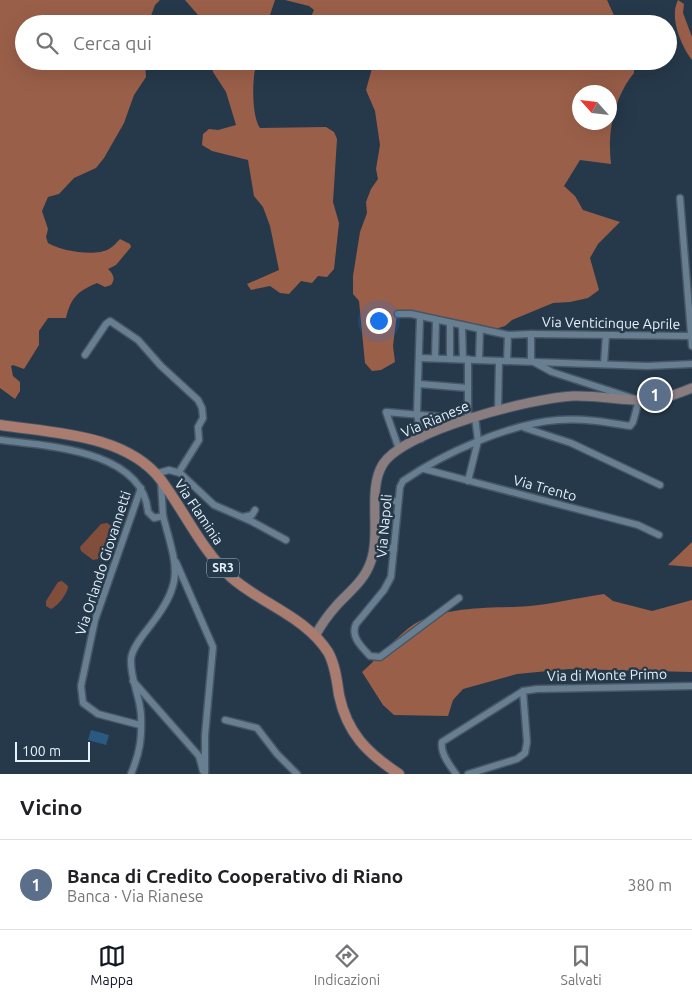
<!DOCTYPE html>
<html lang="it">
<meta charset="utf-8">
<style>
:root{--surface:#fff;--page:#f6f6f6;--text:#202124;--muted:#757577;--line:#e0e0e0;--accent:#111827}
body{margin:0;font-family:Ubuntu,sans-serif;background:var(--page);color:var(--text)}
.compass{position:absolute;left:572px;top:85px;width:45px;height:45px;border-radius:50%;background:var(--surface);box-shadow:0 5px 20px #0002;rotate:297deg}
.scale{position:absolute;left:15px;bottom:12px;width:75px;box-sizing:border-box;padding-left:5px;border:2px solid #e5f1fc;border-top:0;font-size:14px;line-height:18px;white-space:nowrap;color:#e5f1fc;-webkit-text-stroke:4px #26394a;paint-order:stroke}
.you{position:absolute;left:378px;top:320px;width:18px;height:18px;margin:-12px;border:4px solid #fff;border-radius:50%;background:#1a73e8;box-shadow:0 0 0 8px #1a73e833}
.badge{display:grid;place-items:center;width:32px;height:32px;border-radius:50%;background:var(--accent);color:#fff;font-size:16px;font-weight:700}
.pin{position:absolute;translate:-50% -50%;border:2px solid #fff;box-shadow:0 1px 5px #0006}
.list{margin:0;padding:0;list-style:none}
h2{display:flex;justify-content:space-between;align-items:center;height:65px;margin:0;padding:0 20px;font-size:21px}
h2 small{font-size:16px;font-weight:400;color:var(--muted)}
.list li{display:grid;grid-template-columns:32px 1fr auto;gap:15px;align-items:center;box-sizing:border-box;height:90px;padding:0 20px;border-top:1px solid var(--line)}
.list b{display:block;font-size:19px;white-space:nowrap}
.list p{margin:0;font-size:16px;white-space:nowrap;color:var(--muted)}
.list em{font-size:16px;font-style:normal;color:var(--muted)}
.icon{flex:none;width:28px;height:28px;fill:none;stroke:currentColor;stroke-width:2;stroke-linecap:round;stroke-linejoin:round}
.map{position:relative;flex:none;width:692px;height:774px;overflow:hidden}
.search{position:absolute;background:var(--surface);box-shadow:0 5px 20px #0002;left:15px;right:15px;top:15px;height:55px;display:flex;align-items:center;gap:12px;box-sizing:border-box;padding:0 18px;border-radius:28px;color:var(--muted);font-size:19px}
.sheet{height:155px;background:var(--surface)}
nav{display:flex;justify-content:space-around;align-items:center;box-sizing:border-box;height:70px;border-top:1px solid var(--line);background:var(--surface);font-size:14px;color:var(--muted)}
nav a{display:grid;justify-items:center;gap:2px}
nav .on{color:var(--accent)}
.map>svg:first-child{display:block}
.green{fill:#804e3b}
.forest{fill:#9a5f49;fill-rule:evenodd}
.water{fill:#295a82}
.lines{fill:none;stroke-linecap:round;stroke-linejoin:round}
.street-casing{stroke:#465665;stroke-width:9}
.secondary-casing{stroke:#465665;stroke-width:11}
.primary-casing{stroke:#465665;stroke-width:12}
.street{stroke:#687e91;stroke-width:6}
.secondary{stroke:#897d80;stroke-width:9}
.primary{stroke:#a97c6f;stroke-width:10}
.labels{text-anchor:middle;stroke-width:5;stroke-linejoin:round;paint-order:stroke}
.shield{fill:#26394a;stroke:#acbac7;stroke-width:1}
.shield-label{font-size:12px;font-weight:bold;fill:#e5f1fc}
.street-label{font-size:14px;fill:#e5f1fc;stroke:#26394a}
</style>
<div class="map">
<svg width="692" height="774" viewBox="0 0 692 774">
<rect width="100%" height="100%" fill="#26394a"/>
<g class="green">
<polygon points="107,523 117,530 117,538 98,559 93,560 81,551 80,547 101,524"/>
<path d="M62,581L68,586C68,593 58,606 51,609L46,606V601L58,582Z"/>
</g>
<g class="forest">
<path d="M0,0H160L155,5L148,24H24V61H145L146,77L134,95L124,123L104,158L96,168L74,178L59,194L48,197L42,211L48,229L46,237L48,243C61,251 95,257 109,249C113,247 117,242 120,239L130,244L131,247L116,265L108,269C113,274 116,278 111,285L105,287L97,283C78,291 71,297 66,318H48L39,331V345L24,369L13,365L11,366L13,376L20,382V391L15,399L0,388Z"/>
<polygon points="185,0 275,0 267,24 200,24 198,15"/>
<polygon points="285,0 607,0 618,24 312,24 309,21 314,10 309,6"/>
<path d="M678,0L684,4L683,13L692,37V60C681,46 669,17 678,0Z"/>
<path d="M211,61H257C252,76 251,115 260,128L326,127L334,132L337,139L333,202L339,223L334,269L327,277L318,276L312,283L301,281L289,294L280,293L270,286L251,290L247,284L279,270L270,226L263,207L254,196L248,160L212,151L202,145L203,134L209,129L218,130L236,125L226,92L213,72Z"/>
<path d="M374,61H634V73C614,97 607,133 611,164L580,160L564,186L575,196L583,210L620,222L598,244L590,258L599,290L588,298L570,302L553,303L512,320L505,326L495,329L397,313L393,346L395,362L381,370L372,371L365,363L359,301L353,294V276L360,232L367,213L366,202L371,189L378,179L376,169L380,145L375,111L366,90ZM580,92H610V122H580Z"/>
<polygon points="692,542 692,567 668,565"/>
<path d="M604,594L613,601L652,611L692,600V672L569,669L517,674L463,689L453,700L448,716L394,715L383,705L362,672C375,661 404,629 416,623C445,608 481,608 513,607C540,607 576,598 604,594Z"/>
</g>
<polygon class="water" points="91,730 109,735 106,745 88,740"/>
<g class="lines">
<g class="street-casing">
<g id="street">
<polyline points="680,198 692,346"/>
<polyline points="398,314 411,314 508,335"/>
<polyline points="420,317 417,413 421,439"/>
<polyline points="462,325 463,359"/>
<polyline points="531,334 691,336"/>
<polyline points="85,355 106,324 110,321 138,340 161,366 198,400 202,408 203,418 198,427 199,440 179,472"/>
<polyline points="420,358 647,366 692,364"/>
<polyline points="435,358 436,320"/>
<polyline points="450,359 450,323"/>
<polyline points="479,360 480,329"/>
<polyline points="507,361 508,335 531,334 531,361"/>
<polyline points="532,361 552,372 632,398"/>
<polyline points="604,364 606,335"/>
<polyline points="419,384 468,388"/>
<polyline points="498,410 499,361"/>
<polyline points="525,428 571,443 660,485"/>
<path d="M0,440C47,446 143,450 148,512L154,518L163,516L161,482"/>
<polyline points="399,449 386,412 468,419 468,359"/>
<polyline points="424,469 638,525 659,535"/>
<polyline points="155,474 169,470 180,473 214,505 251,521 286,540"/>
<polyline points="468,481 478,441 475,417"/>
<polyline points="376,497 398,502"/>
<polyline points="243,517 252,515 255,510"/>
<polyline points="375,545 394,549"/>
<polyline points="176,562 213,647 205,735 205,774"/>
<path d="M459,598L380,657L370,656C362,647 350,637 356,624L384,590L391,577L400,487L403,481C444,453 508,424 558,420C582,418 606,422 630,426L633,422L639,400"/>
<polyline points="133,681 199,756 203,771"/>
<polyline points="225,720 257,728 277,754 297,774"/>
<polyline points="140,725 98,714 83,703 81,686 95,620 141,488"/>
<path d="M131,774C140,752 142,739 141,715C140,696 130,679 131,659C132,648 143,635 150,626C185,581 177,568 163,516"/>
<path d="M456,774C450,766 440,753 442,742L523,691"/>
<polyline points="468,774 517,759 525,753 527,742 523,691 537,689 692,686"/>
</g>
</g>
<g class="secondary-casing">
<path id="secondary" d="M315,636C321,625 328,615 337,605C350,591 365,580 371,561C381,532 367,489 383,464C405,430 533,398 573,396C600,395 628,402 652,400C666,399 679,393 692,388"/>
</g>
<g class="primary-casing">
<path id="primary" d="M0,425C52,433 126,434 161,480C185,512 202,551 232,578C262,604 306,617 328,652C335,664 337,681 339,695C347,733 367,753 399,774"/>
</g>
<use href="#street" class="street"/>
<use href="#secondary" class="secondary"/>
<use href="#primary" class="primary"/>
</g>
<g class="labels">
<rect class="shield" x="207" y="558.5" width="32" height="19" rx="4"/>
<g class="shield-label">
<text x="223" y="572">SR3</text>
</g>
<g class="street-label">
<text transform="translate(611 323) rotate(1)" y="5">Via Venticinque Aprile</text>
<text transform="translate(435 419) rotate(-23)" y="5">Via Rianese</text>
<text transform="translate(545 488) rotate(15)" y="5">Via Trento</text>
<text transform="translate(199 512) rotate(56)" y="5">Via Flaminia</text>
<text transform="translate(384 526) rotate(-85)" y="5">Via Napoli</text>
<text transform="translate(103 563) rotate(-72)" y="5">Via Orlando Giovannetti</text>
<text transform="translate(607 675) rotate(-1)" y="5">Via di Monte Primo</text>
</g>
</g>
</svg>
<svg class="compass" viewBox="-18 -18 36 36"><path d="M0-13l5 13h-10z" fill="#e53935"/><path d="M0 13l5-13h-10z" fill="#757577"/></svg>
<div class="scale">100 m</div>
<div class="you"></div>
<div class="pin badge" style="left:655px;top:395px;background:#5c6f8a">1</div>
<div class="search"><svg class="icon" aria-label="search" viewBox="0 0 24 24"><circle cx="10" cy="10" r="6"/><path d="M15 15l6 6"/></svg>Cerca qui</div>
</div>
<section class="sheet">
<h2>Vicino<small></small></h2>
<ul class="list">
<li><span class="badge" style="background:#5c6f8a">1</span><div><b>Banca di Credito Cooperativo di Riano</b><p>Banca · Via Rianese</p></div><em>380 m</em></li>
</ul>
</section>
<nav>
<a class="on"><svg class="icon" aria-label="map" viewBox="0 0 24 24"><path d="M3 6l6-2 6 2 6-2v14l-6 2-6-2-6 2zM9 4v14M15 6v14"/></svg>Mappa</a>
<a><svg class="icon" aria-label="directions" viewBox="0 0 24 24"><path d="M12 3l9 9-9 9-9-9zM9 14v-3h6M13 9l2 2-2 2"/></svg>Indicazioni</a>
<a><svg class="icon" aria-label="saved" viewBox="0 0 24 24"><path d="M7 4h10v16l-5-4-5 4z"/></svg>Salvati</a>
</nav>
